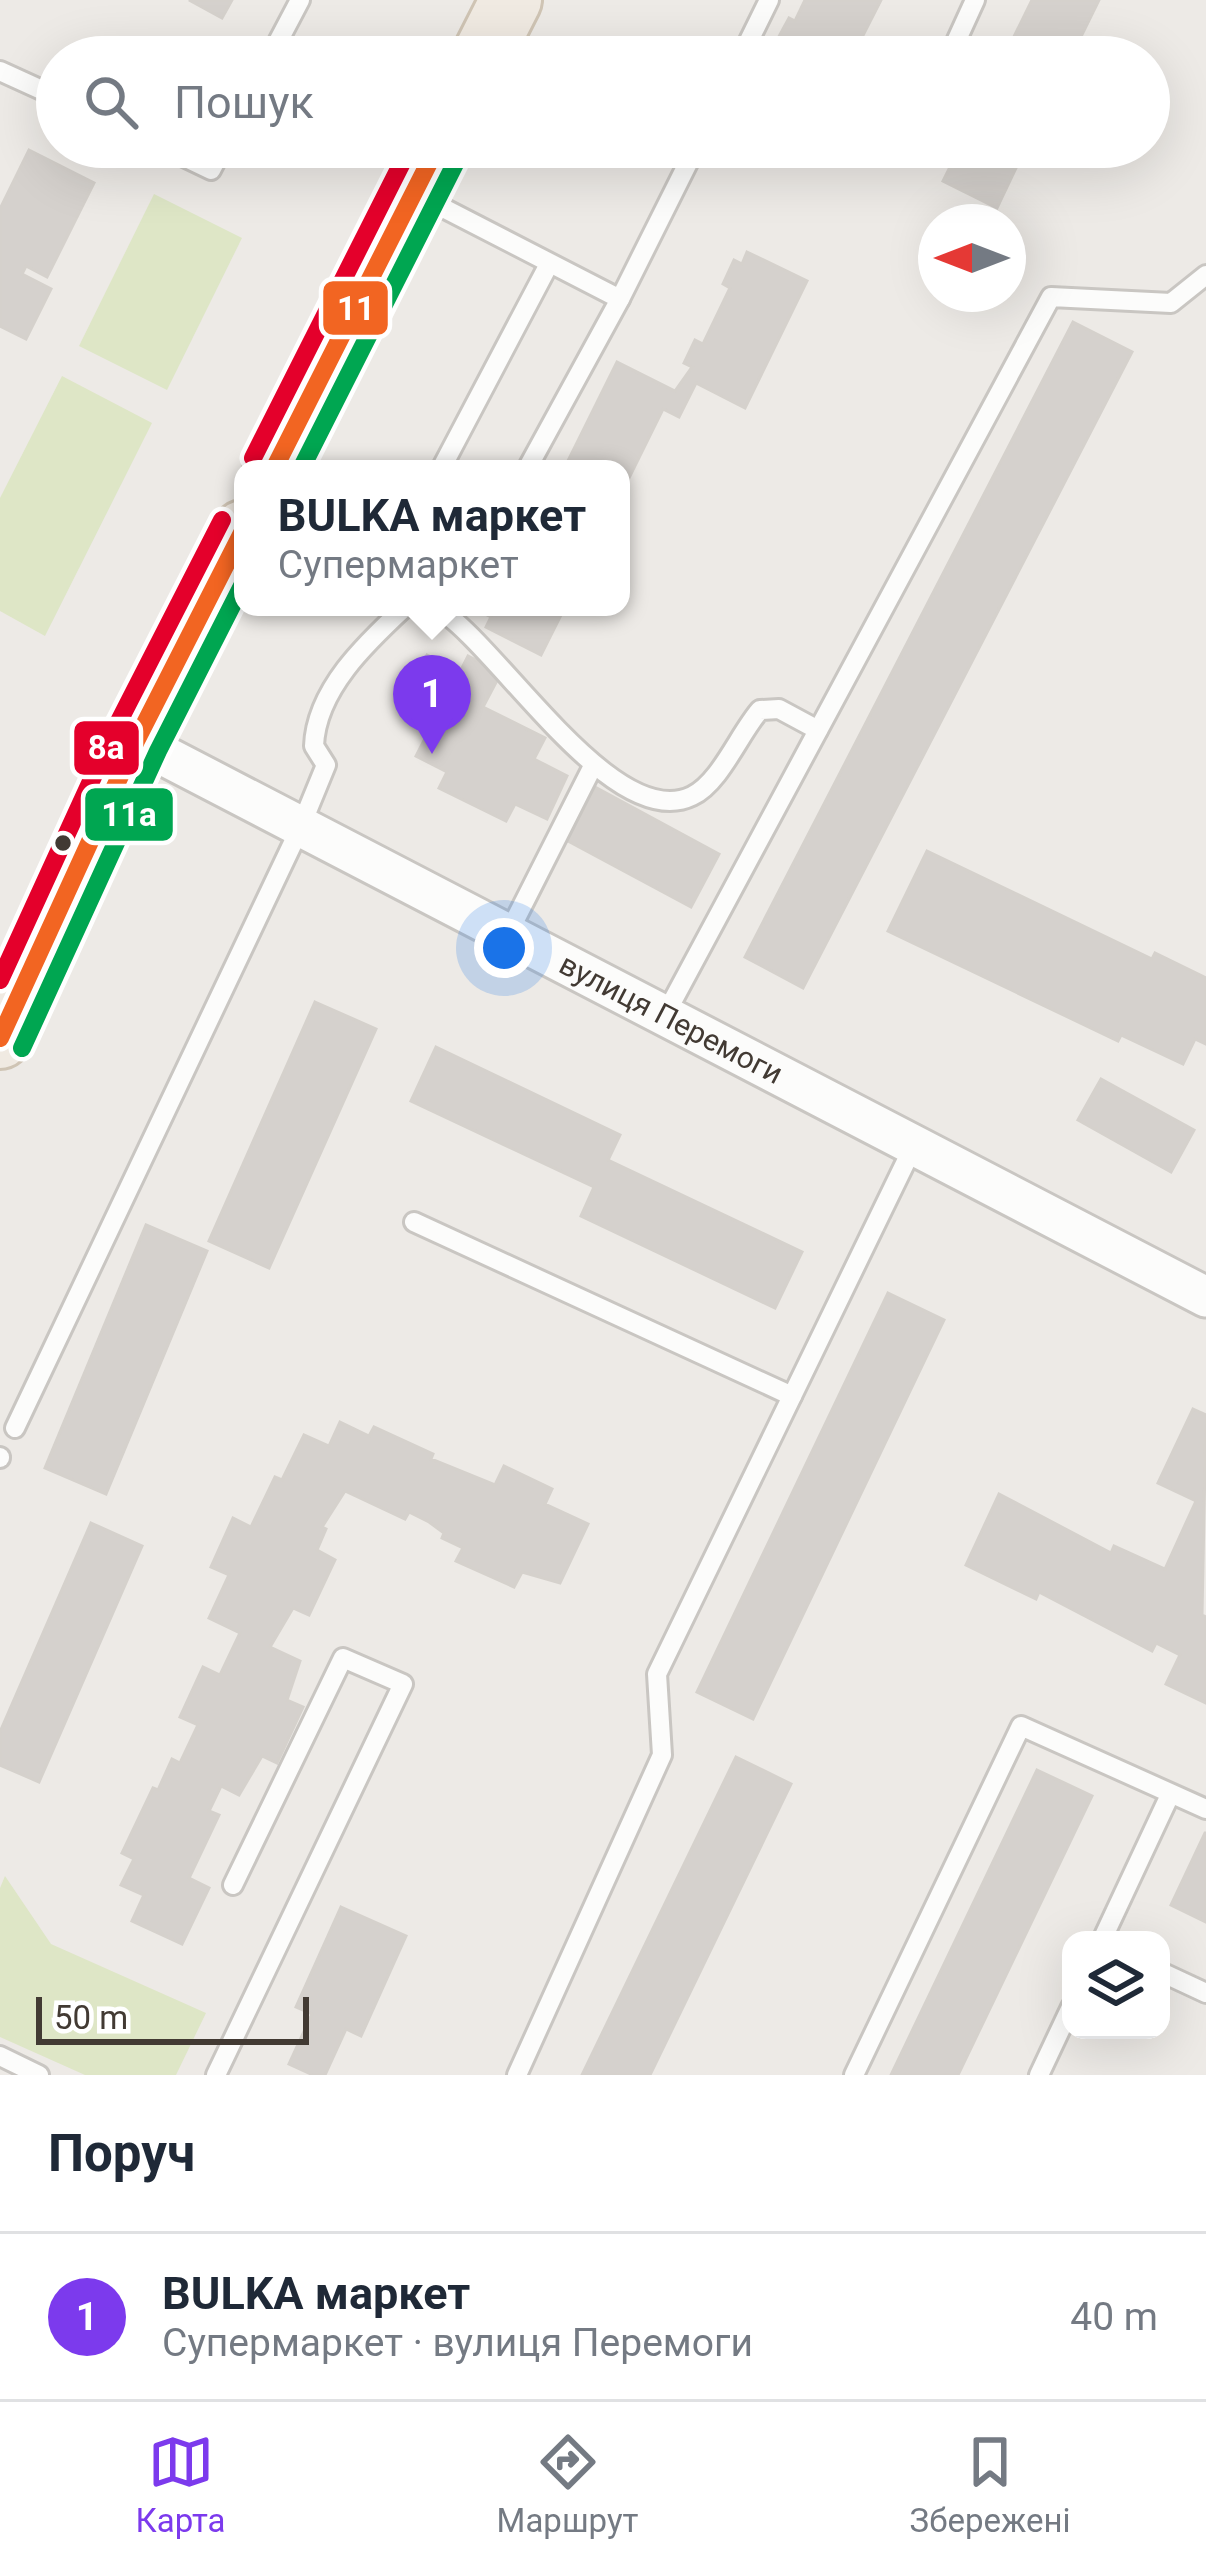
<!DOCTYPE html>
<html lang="uk">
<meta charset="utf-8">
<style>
:root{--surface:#fff;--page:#f6f6f7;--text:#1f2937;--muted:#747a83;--line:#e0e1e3;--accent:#7c3aed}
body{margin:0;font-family:Roboto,sans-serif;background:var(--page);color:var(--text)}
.controls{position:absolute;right:36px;bottom:36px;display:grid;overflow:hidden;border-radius:24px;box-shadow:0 12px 48px #0002}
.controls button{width:108px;height:108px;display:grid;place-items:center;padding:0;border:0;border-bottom:3px solid var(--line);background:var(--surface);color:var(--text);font:60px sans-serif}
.compass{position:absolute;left:918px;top:204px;width:108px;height:108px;border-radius:50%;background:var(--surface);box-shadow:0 12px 48px #0002;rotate:270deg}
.scale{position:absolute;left:36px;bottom:30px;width:273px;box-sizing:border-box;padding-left:12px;border:6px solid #423a33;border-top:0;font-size:33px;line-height:42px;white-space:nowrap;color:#423a33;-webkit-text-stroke:9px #fff;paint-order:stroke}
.you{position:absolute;left:504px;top:948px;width:42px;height:42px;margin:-30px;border:9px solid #fff;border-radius:50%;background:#1a73e8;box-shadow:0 0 0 18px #1a73e833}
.badge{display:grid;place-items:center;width:78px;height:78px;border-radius:50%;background:var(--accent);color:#fff;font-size:39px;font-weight:700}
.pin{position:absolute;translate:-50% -99px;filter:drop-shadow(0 3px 6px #0008)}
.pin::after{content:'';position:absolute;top:63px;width:42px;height:36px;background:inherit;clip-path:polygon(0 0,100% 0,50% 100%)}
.popup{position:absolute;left:234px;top:460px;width:396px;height:156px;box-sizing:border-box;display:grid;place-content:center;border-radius:24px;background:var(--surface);filter:drop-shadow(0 3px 9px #0005);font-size:39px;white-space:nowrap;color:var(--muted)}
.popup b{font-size:45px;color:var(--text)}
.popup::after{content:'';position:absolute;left:50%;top:100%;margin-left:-24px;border:24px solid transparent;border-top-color:var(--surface)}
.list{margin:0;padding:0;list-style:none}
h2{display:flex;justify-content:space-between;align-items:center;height:156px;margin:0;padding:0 48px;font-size:51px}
h2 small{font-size:39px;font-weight:400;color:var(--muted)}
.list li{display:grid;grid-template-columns:78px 1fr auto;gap:36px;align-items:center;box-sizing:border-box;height:168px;padding:0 48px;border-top:3px solid var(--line)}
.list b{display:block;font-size:45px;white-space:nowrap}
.list p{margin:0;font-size:39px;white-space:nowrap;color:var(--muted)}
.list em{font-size:39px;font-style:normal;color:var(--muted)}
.icon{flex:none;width:66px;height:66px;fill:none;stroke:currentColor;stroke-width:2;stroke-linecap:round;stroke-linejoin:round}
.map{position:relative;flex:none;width:1206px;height:2075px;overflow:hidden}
.search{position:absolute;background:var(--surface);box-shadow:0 12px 48px #0002;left:36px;right:36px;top:36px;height:132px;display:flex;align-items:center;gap:30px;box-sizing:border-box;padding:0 42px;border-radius:66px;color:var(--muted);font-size:45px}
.sheet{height:324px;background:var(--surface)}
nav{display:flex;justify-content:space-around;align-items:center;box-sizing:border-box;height:168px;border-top:3px solid var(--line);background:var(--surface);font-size:33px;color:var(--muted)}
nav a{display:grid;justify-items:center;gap:6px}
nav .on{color:var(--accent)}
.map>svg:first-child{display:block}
.green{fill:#dee6c6}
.building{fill:#d5d1cd;stroke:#d5d1cc;stroke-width:3}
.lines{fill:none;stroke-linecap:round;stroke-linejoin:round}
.service-casing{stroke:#c9c6c2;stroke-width:24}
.minor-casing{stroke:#c9c6c2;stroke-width:45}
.primary-casing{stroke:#cfc4b4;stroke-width:66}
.service{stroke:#fcfcfb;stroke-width:18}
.minor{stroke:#fcfcfb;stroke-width:39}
.primary{stroke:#f0eae2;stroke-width:60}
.bus-1-casing{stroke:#fff;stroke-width:27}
.bus-2-casing{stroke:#fff;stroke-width:27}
.bus-3-casing{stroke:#fff;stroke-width:27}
.bus-1{stroke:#f26522;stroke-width:18}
.bus-2{stroke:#00a651;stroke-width:18}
.bus-3{stroke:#e4002b;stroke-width:18}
.bus-dot{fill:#423a33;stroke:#fff;stroke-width:4.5}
.labels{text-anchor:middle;stroke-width:9;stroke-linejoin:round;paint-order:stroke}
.street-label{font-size:30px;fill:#423a33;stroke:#fff}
.line-badge{stroke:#fff;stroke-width:4.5}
.badge-label{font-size:33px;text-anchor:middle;font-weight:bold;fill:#fff}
</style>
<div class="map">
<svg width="1206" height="2075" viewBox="0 0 1206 2075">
<rect width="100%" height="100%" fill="#edeae6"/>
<g class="green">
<polygon points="154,194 242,238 167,390 79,346"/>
<polygon points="62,376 152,423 45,636 0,611 0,498"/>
<polygon points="5,1876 51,1944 206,2013 176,2075 85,2075 0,2037 0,1888"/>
</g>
<g class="building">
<polygon points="189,0 232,0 222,18"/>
<polygon points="805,0 881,0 852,57 777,57 783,45 776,42 789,18 795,21"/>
<polygon points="1032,0 1099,0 1071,57 1004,57"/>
<polygon points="960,147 1026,147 997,208 943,181"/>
<polygon points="29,150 94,183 47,277 26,266 22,274 51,289 26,339 0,326 0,209"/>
<polygon points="747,252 807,281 745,408 696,383 679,417 663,409 621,494 621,469 552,469 555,463 565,467 617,362 675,391 692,367 684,363 695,340 703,344 730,288 723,284 734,260 742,264"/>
<polygon points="1073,322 1132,352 803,988 745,957"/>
<polygon points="483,607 565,607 541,655 486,627 491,617 481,612"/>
<polygon points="427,655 460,672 468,656 501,673 483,707 545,738 534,759 567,776 547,819 515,804 506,821 439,788 447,772 416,756 436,717 405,701"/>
<polygon points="595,787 719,854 691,907 566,840"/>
<polygon points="927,851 1152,959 1155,953 1206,978 1206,1044 1195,1039 1183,1064 1121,1035 1118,1041 888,931"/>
<polygon points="315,1002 376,1029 269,1268 209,1241"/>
<polygon points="436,1047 620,1135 608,1160 802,1252 775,1308 581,1216 594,1187 411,1101"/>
<polygon points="1101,1079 1194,1130 1171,1172 1078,1120"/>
<polygon points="146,1225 207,1251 106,1494 45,1468"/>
<polygon points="888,1293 944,1320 753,1719 697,1692"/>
<polygon points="1193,1409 1206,1415 1202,1615 1206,1617 1206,1703 1166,1684 1180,1655 1156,1643 1152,1651 1039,1592 1036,1599 966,1565 999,1494 1111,1553 1114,1546 1165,1569 1196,1501 1158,1483"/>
<polygon points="340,1422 369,1436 374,1427 433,1454 431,1459 495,1485 504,1466 552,1489 545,1504 588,1524 560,1583 522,1572 514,1587 456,1561 463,1548 442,1538 444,1533 429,1522 409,1512 405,1519 345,1491 322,1527 326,1529 317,1550 335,1560 309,1615 293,1608 270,1647 300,1661 287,1700 303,1707 277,1763 262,1756 239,1795 221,1786 209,1811 219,1815 189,1878 209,1888 182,1944 132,1921 144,1895 121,1885 134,1859 122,1853 153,1788 158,1790 172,1759 180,1763 198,1725 180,1717 203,1667 220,1675 240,1633 209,1618 229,1575 211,1567 233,1518 251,1527 275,1477 282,1480 304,1435 329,1446"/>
<polygon points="91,1523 142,1546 39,1782 0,1765 0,1732"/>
<polygon points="736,1757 791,1784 650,2075 582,2075"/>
<polygon points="1037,1770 1092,1796 958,2075 891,2075"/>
<polygon points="1205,1833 1206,1833 1206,1922 1171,1905"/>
<polygon points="341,1907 406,1936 361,2036 346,2029 325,2075 313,2075 289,2064 312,2014 296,2007"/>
</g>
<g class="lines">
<g class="service-casing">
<g id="service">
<polyline points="270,57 300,0"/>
<polyline points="741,57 769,0"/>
<polyline points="949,57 975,0"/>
<polyline points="0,71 57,97"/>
<polyline points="163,147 211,170 223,147"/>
<polyline points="418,195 620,299 696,147"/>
<polyline points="441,469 548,266"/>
<polyline points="527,469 620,299"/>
<path d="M435,607C494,638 612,835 692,796C720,783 739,734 760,710L779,709L818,730"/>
<polyline points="508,934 593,766"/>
<polyline points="665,1015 1051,297 1171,303 1206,275"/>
<polyline points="414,1222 792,1396"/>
<path d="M15,1428L301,826L326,765L314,746C316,690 366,643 405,607"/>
<polyline points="0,1458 0,1457"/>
<polyline points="1102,1940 1169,1797"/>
<polyline points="1161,1972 1206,1993"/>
<polyline points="0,2056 39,2075"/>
<polyline points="216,2075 403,1684 343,1658 233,1885"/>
<polyline points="517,2075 662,1755 657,1674 914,1145"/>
<polyline points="854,2075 1021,1726 1206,1809"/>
<polyline points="1039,2075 1071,2007"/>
</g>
</g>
<g class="minor-casing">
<g id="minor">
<path id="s1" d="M136,741L1206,1297"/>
</g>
</g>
<g class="primary-casing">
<g id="primary">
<polyline points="482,57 511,0"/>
<polyline points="274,469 437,147"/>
<polyline points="0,1038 136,741 243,531"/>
</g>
</g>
<use href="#service" class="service"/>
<use href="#minor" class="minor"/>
<use href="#primary" class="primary"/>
<g class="bus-1-casing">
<g id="bus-1">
<polyline points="274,469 437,147"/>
<polyline points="0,1038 136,741 243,531"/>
</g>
</g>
<g class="bus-2-casing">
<g id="bus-2">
<polyline points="301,469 458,158"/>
<polyline points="22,1048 158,751 243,584"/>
</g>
</g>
<g class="bus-3-casing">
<g id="bus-3">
<polyline points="253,458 410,147"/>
<polyline points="0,980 114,731 222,520"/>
</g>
</g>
<use href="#bus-1" class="bus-1"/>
<use href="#bus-2" class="bus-2"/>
<use href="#bus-3" class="bus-3"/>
</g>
<circle class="bus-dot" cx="63" cy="843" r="10"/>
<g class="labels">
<g class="street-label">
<text dy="10" stroke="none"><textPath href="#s1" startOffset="603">вулиця Перемоги</textPath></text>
</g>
</g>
<g class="line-badge">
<rect x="321" y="279" width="69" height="58" rx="12" fill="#f26522"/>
<rect x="72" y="719" width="69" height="58" rx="12" fill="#e4002b"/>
<rect x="83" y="786" width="92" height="57" rx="12" fill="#00a651"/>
</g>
<g class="badge-label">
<text x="356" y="320">11</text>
<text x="106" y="759">8а</text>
<text x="129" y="826">11а</text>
</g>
</svg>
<div class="controls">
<button><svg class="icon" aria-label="layers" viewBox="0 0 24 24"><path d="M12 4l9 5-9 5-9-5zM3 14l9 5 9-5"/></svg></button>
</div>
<svg class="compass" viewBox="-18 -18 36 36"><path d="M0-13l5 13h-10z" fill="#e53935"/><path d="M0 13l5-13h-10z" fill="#747a83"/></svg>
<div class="scale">50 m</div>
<div class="you"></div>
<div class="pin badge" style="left:432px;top:754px">1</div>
<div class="popup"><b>BULKA маркет</b>Супермаркет</div>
<div class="search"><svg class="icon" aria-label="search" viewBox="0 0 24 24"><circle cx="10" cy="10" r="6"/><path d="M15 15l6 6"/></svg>Пошук</div>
</div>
<section class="sheet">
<h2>Поруч<small></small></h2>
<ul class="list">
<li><span class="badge">1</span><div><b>BULKA маркет</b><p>Супермаркет · вулиця Перемоги</p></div><em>40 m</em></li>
</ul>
</section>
<nav>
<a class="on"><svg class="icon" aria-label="map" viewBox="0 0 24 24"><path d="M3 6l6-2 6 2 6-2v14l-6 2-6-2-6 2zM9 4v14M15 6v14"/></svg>Карта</a>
<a><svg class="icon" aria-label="directions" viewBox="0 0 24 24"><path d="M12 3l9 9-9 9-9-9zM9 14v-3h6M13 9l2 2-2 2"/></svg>Маршрут</a>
<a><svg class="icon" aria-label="saved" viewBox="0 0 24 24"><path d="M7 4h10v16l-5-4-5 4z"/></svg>Збережені</a>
</nav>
